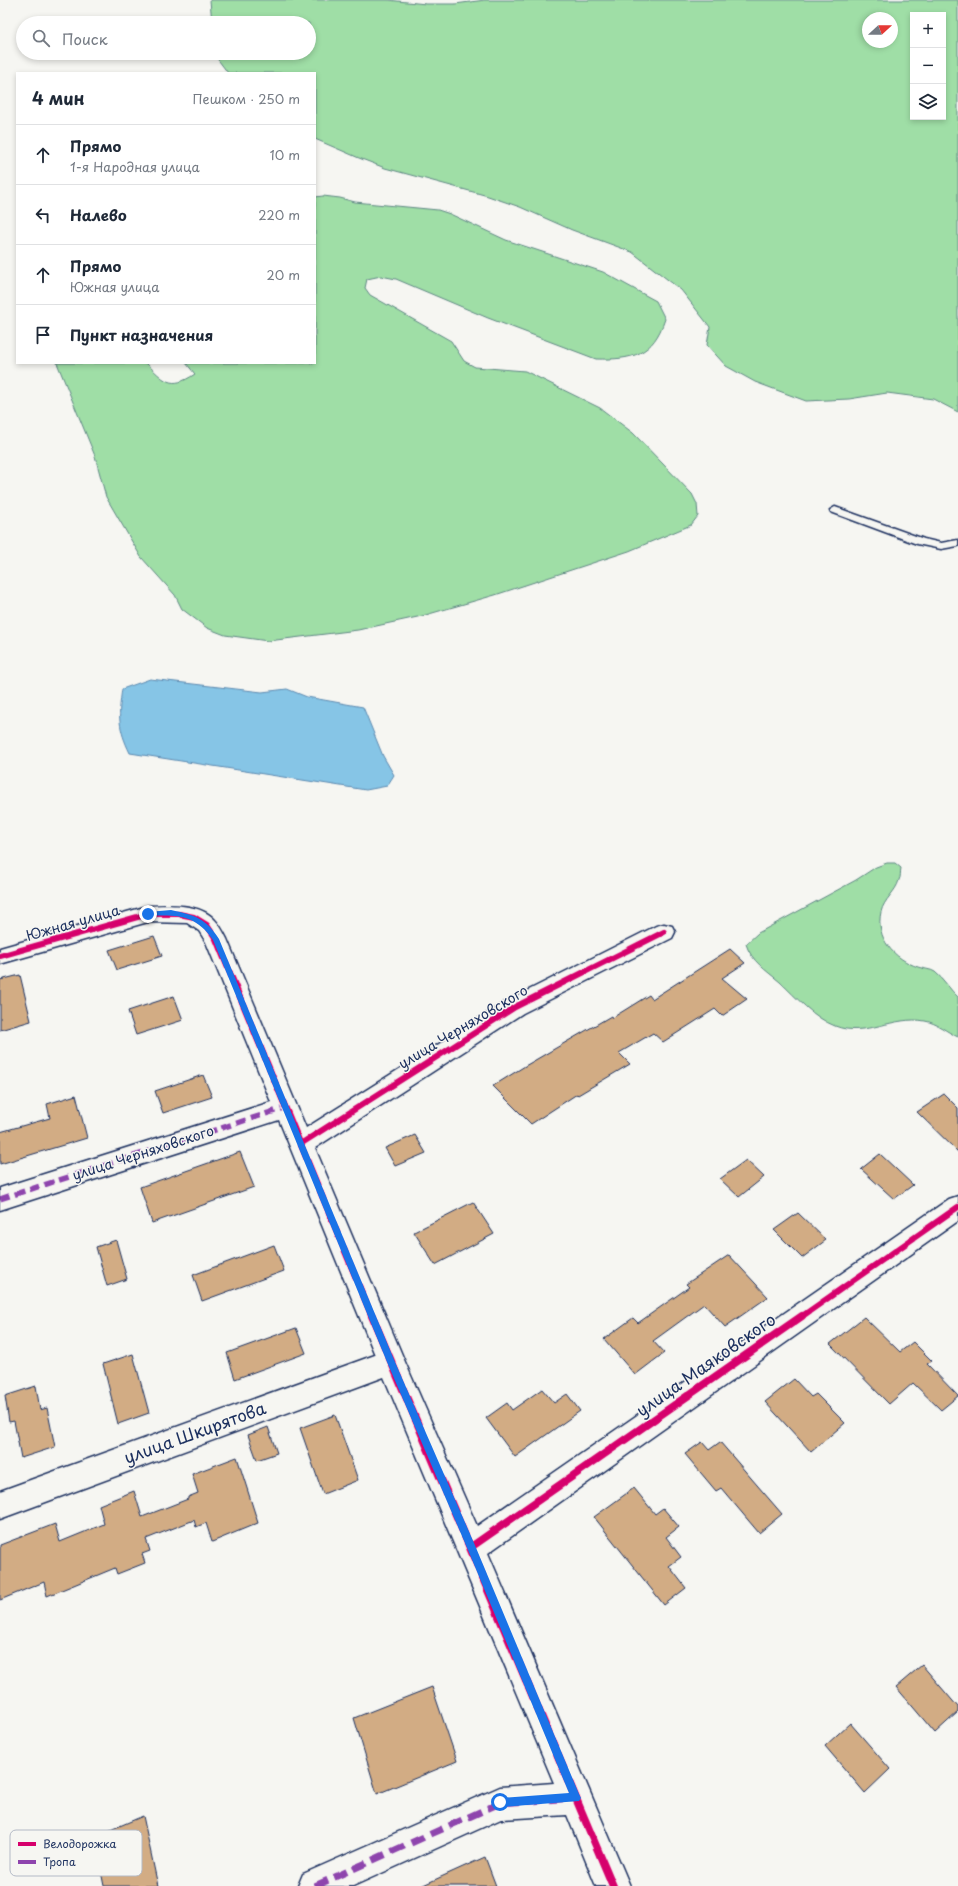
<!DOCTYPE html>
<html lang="ru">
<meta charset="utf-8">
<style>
:root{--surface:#fff;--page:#f2f2f3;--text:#1f2937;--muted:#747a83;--line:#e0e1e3}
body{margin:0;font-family:"Playpen Sans",sans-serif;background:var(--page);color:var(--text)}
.controls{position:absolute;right:12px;top:12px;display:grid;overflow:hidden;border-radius:0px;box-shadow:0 2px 6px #0003}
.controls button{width:36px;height:36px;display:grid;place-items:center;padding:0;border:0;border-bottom:1px solid var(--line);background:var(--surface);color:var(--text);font:20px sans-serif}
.compass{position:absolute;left:862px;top:12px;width:36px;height:36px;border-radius:50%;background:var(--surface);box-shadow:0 2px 6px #0003;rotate:69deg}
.stop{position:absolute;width:12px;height:12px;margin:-9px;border:3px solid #1a73e8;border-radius:50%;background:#fff}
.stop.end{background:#1a73e8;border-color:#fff;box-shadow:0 1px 4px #0008}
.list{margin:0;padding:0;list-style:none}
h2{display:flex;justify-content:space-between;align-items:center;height:52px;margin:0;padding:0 16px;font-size:17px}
h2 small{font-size:13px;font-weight:400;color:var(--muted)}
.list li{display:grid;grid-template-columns:26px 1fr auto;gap:12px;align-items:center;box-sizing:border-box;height:60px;padding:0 16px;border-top:1px solid var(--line)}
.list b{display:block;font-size:15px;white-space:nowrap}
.list p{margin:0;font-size:13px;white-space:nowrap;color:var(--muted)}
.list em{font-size:13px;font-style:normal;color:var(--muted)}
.icon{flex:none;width:22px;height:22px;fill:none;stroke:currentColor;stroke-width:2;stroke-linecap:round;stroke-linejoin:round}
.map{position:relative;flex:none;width:958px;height:1886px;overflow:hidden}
.search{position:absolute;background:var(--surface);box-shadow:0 2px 6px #0003;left:16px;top:16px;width:300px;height:44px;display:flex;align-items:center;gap:10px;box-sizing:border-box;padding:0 14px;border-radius:22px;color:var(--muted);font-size:15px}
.panel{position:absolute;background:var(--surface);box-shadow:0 2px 6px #0003;left:16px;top:72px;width:300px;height:292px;border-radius:0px}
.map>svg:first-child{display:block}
.green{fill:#9fdea6;stroke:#5d8682;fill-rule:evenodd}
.water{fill:#86c5e6;stroke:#5b89b0}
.building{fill:#d2ac84;stroke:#1b2f5e}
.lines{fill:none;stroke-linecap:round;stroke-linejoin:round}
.service-casing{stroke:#1b2f5e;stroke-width:3}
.minor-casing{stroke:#1b2f5e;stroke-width:3}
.service{fill:#f6f6f2;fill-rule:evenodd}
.minor{fill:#f6f6f2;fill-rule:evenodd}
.quiet-far1{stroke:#8e44ad;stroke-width:5.5;stroke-dasharray:10 5.5;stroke-linecap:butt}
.quiet{stroke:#8e44ad;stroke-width:7;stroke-dasharray:14 7;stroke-linecap:butt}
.cycleway-far1-casing{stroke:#f6f6f2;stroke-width:9}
.cycleway-casing{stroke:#f6f6f2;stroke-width:10}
.cycleway-far1{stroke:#d6006c;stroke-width:6}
.cycleway{stroke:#d6006c;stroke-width:8}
.route{fill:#1a73e8}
.labels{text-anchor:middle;stroke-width:3;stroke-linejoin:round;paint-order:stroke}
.street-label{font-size:14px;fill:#1b2f5e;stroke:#f6f6f2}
.near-street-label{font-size:17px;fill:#1b2f5e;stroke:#f6f6f2}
.key{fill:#f6f6f2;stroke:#b4bac6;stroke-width:1}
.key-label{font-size:11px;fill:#1b2f5e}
</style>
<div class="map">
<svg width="958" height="1886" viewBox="0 0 958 1886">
<rect width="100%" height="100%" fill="#f6f6f2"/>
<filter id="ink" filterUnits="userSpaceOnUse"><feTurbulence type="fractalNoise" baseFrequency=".025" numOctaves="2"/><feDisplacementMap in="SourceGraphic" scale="8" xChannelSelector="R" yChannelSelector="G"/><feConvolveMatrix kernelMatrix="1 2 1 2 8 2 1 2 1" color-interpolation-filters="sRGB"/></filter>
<g filter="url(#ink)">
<g class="green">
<path d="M210,0H388L426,4H455L485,0H958V412L933,399L887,393L849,399L806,401L755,382L726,366L707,345L710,327L681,290L632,252L572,230L520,207L488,196L385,168L359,158L315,139V73H228L216,57V53H309V23H212ZM913,15H943V117H913ZM868,18H892V42H868Z"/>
<path d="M323,196L340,198L355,202L438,210L450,214L506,240L603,272L656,301L665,319C653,355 633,360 596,359L488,318L396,279L381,276L367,279L365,288L370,295L451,341L464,361L475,367L525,371L600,408L633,433L692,494L697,504L698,516L691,525L629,551L495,595L422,616L358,630L268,641L225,635L207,628L182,609L175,595L141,557L106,497L95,456L57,363H146C164,380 170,391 195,374L186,363H315V197Z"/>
<path d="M887,863H895L901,868C900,872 901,877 899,880C896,892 884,899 881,912C875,938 894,959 918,967C923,969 931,969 935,972C944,979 950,990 958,997V1037C947,1032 937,1023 925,1021C894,1015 865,1038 835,1026C814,1018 796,997 780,982C767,971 751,961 746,944L758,933L856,880L876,867Z"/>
</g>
<path class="water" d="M150,679L262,692L287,689L307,697L363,707L383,756L394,775L387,786L366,790L130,753C118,728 118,716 122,689Z"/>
<g class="building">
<polygon points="154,936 162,956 117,970 109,950"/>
<polygon points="730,949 745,963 722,978 747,999 722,1016 715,1009 663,1042 653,1033 619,1053 630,1064 578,1095 577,1094 531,1124 493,1086 525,1066 611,1016 612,1018 649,995 652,999"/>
<polygon points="20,975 31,1021 0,1030 0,980"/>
<polygon points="174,996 183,1020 136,1035 128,1011"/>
<polygon points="203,1075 212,1097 163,1113 155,1091"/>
<polygon points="944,1094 958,1108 958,1152 917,1112"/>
<polygon points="76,1095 87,1138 0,1164 0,1132 50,1118 47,1104"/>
<polygon points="415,1135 426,1153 395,1166 385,1148"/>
<polygon points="240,1152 254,1187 152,1223 140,1187"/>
<polygon points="880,1154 913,1185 894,1199 861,1169"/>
<polygon points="746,1160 764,1177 739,1197 720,1179"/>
<polygon points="473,1202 494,1234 435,1265 414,1232"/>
<polygon points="798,1213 826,1240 802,1258 774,1230"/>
<polygon points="116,1240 127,1279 107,1286 96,1247"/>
<polygon points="274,1245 284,1271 202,1301 193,1275"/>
<polygon points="729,1255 768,1297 725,1327 704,1304 653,1341 664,1353 635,1375 604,1339 633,1318 638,1323 689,1287 686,1284"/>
<polygon points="864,1317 900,1352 913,1342 932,1361 927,1364 958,1396 941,1410 913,1383 889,1404 830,1344"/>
<polygon points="296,1328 306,1353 235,1379 227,1353"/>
<polygon points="133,1354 149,1413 118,1424 103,1364"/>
<polygon points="794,1379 811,1397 816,1394 845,1423 811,1452 765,1402"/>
<polygon points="36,1386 40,1410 47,1408 55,1447 21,1458 14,1421 9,1422 5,1396"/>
<polygon points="542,1389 554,1403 567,1394 580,1411 515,1457 486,1418 507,1403 512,1410"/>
<polygon points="335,1415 358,1480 323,1494 300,1428"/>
<polygon points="268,1427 277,1453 257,1460 248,1435"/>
<polygon points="702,1442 709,1450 720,1442 782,1514 759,1533 721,1488 716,1491 685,1454"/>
<polygon points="237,1457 258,1523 212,1542 206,1523 196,1527 194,1520 146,1539 150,1551 142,1554 145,1563 117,1574 115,1568 47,1596 44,1582 0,1600 0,1545 55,1524 60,1542 104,1524 99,1505 134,1491 142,1517 188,1499 188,1497 198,1493 192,1474"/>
<polygon points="634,1488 655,1514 663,1508 679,1527 666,1537 681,1557 669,1566 686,1588 664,1605 594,1517"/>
<polygon points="922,1665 958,1707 958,1712 935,1733 896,1687"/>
<polygon points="432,1687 457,1761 377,1794 354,1718"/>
<polygon points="850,1723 890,1769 865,1793 825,1746"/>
<polygon points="143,1816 158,1886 104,1886 94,1837"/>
<polygon points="485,1857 496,1886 421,1886"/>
</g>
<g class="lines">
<g class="service-casing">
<polygon id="service" points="835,507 924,539 941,543 958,540 958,546 941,549 917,544 831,512 830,510"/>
</g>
<g class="minor-casing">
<path id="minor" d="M148,906C168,905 200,903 215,920C220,925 224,933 227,939L306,1128L507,1001L656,926L664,924L672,926L675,932L672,938L523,1013L315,1148L405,1362L477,1526L949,1199L958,1196V1221L488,1553L630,1886H596L567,1815L501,1819L353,1886H298L303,1874L500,1787L554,1783L384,1377L0,1519V1491L375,1355L279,1120L0,1210V1188L271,1102L206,942L199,931L187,923L148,922L0,964V948Z"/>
</g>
<use href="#service" class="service"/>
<use href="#minor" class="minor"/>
<polyline class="quiet-far1" points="0,1199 287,1107"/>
<polyline class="quiet" points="315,1886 500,1803 576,1798"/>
<g class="cycleway-far1-casing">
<g id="cycleway-far1">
<polyline points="0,956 148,914 179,914 194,917 207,925 216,939 372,1317"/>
<polyline points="302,1143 515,1007 664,932"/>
<polyline points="801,1317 958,1207"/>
</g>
</g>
<g class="cycleway-casing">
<g id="cycleway">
<polyline points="372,1316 613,1886"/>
<polyline points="471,1547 802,1316"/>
</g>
</g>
<use href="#cycleway-far1" class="cycleway-far1"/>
<use href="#cycleway" class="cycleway"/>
</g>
</g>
<path class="route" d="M171,910C194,915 206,918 219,939L395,1362L474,1543L579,1794L581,1798L579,1801L500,1807L497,1806L496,1802L497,1799L500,1798L569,1793L468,1550L387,1362L213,940C195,914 177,915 148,916L145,914L148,912Z"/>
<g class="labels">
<g class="street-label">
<text transform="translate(73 923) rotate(-16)" y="5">Южная улица</text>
<text transform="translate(463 1027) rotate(-31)" y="5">улица Черняховского</text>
<text transform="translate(143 1153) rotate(-18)" y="5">улица Черняховского</text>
</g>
<g class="near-street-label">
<text transform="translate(706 1365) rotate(-35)" y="6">улица Маяковского</text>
<text transform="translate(195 1433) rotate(-20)" y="6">улица Шкирятова</text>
</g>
</g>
<rect x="10" y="1830" width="132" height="46" rx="6" class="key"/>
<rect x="18" y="1842" width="18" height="4" fill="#d6006c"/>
<rect x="18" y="1860" width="18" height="4" fill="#8e44ad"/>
<g class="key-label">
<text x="43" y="1848">Велодорожка</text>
<text x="43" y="1866">Тропа</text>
</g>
</svg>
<div class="controls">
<button>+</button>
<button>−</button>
<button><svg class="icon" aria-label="layers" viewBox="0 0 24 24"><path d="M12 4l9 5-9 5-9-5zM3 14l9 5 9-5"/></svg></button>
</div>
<svg class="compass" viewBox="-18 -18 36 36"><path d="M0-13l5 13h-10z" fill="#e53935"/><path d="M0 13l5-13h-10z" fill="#747a83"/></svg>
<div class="stop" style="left:500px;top:1802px"></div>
<div class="stop end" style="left:148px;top:914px"></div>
<div class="search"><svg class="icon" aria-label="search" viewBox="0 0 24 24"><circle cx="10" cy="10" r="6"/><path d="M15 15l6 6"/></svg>Поиск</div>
<section class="panel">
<h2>4 мин<small>Пешком · 250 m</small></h2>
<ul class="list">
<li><svg class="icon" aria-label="ahead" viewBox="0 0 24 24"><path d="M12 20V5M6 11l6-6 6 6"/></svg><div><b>Прямо</b><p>1-я Народная улица</p></div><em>10 m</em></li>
<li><svg class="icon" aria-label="left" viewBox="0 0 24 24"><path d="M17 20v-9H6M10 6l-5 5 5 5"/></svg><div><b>Налево</b></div><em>220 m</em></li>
<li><svg class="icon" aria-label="ahead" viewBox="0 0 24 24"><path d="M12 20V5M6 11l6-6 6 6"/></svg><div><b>Прямо</b><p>Южная улица</p></div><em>20 m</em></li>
<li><svg class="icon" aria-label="arrive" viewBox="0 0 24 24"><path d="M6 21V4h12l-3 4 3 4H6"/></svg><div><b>Пункт назначения</b></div></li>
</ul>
</section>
</div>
